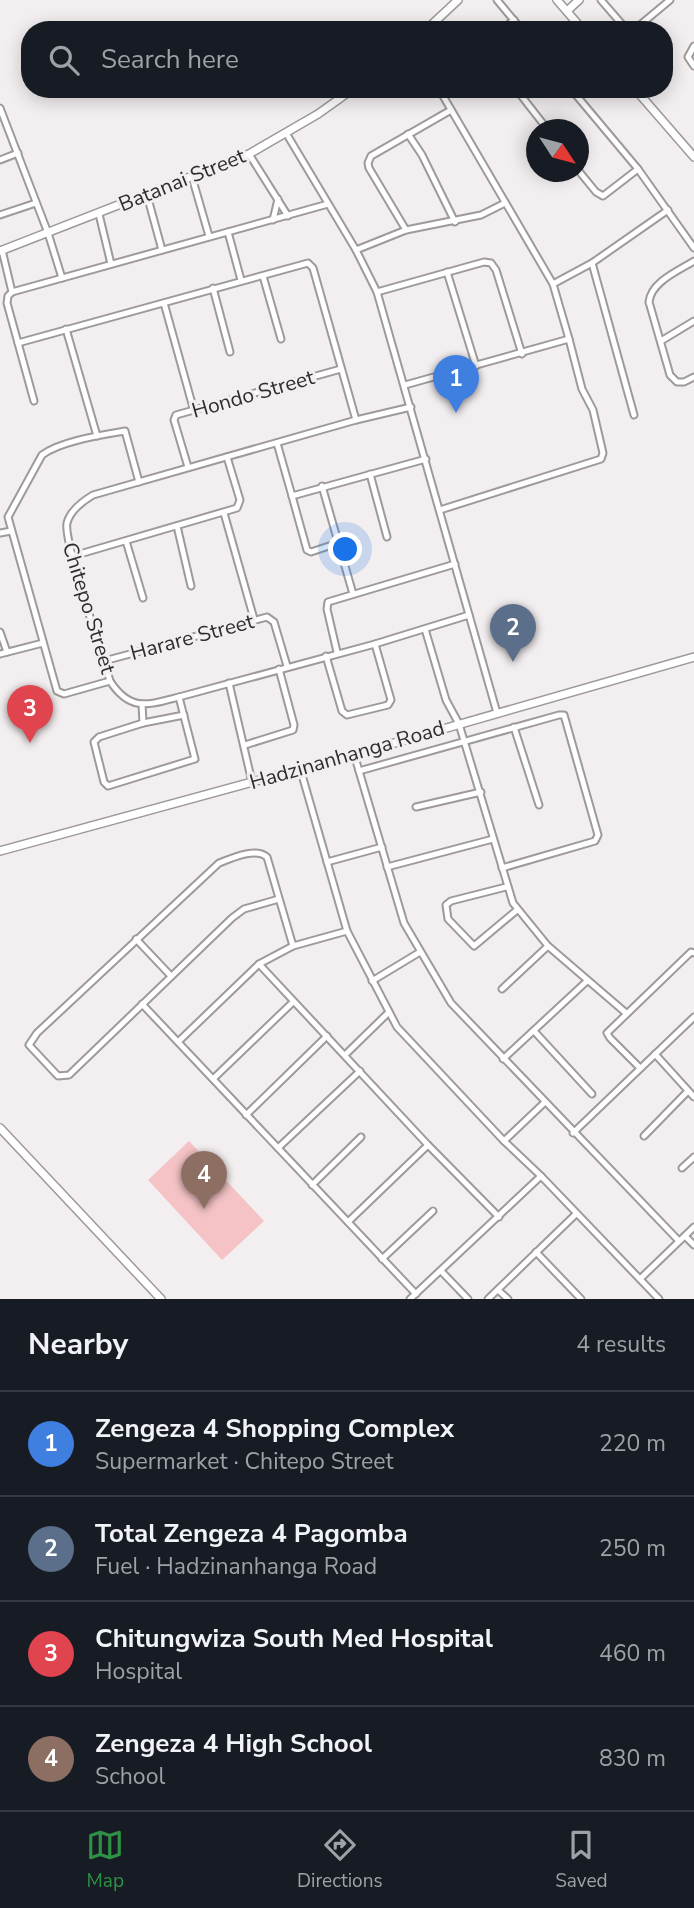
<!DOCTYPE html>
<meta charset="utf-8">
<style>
:root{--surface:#171b24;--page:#20242c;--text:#f1f3f6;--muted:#9ea1a6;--line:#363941;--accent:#2e9246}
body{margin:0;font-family:"Nunito Sans",sans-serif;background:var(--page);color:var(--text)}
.compass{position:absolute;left:526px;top:119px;width:63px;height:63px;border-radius:50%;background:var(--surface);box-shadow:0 4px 18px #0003;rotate:126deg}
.you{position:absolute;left:346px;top:550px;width:24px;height:24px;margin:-18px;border:5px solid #fff;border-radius:50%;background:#1a73e8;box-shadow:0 0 0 10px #1a73e833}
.badge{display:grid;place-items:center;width:46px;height:46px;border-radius:50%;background:var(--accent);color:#fff;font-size:23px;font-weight:700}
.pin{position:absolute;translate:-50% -58px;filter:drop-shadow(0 2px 4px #0008)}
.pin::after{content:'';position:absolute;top:37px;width:24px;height:21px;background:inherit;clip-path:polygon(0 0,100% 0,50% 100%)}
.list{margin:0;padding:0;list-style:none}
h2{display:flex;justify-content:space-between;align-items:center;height:91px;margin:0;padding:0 28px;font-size:30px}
h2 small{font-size:23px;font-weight:400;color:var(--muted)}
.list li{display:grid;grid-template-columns:46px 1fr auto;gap:21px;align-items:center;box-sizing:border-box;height:105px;padding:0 28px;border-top:2px solid var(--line)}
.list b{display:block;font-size:26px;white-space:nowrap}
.list p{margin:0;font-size:23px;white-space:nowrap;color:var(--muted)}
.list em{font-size:23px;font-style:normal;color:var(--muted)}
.icon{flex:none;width:38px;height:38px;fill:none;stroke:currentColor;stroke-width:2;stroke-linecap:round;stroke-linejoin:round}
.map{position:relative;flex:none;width:694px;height:1299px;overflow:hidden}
.search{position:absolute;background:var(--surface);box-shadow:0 4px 18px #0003;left:21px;right:21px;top:21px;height:77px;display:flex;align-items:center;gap:18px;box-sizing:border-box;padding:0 24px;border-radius:28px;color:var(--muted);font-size:26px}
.sheet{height:511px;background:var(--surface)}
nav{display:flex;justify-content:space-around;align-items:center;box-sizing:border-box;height:98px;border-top:2px solid var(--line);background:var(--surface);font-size:19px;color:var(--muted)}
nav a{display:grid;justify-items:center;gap:4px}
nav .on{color:var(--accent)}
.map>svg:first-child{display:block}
.green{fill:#f5c3c6}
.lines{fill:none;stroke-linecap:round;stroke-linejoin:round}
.street-casing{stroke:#9e9a9a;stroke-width:9}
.secondary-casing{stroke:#9e9a9a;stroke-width:10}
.street{stroke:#fff;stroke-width:5}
.secondary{stroke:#fff;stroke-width:7}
.labels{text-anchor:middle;stroke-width:6;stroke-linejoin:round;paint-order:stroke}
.street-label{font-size:21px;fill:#2f2d2d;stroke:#f3eeef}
</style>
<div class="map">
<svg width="694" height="1299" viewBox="0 0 694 1299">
<rect width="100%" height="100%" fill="#f3eeef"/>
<polygon class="green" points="189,1141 264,1221 222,1260 148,1180"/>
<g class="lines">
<g class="street-casing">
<g id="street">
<polyline points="497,0 522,30"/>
<polyline points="601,0 627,30"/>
<polyline points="501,30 514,20"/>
<polyline points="634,30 670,0"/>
<polyline points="694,46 688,57 694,66"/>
<polyline points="439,89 553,284"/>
<polyline points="516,89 548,130"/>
<polyline points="571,89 638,169 694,248"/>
<polyline points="0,108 48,233 62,278"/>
<polyline points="286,133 356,250 377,292 497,713"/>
<polyline points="408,134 422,155 455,222"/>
<polyline points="249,154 288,216"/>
<polyline points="0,160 18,153"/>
<polyline points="578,170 596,192 603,196 638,169"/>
<polyline points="192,177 209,236"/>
<polyline points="147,195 162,250"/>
<polyline points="99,214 111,264"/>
<polyline points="0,215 36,203"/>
<polyline points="273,220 278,199"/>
<polyline points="406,230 369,168 368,163 371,156 451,110"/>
<polyline points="228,232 241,280"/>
<polyline points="2,250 12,292 328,204"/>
<polyline points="356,250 406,230 481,215 505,203"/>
<path d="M694,261C678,271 651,282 649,302L670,375L677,382H684L694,377"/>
<polyline points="447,272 476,366"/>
<polyline points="263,276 281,339"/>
<polyline points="213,288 230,352"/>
<polyline points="12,292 8,296 7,303 34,401"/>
<polyline points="377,292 484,262 491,263 496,270 522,354"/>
<polyline points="164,303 194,411"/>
<polyline points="66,329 97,436"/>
<polyline points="661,341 694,321"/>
<polyline points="18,343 308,263 313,268 356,420"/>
<polyline points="405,385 569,339 553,284 592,263"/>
<path d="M411,407L356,420L93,495C83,501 70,511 67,523C63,541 103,655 110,681C130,712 148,705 179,697L375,644L469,615"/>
<polyline points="634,415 592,263 668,210"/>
<polyline points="277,443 292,496 426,459"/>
<polyline points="188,467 174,420 176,415 341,369"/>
<polyline points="370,474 387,537"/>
<polyline points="322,486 353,594"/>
<polyline points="292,496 307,550 311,552 338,543"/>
<polyline points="440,510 601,459 603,453 593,410 582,389 569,339"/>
<polyline points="224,513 254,619"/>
<polyline points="177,526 191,586"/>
<polyline points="0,533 11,531"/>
<polyline points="126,541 143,598"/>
<polyline points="73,556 237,508 240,500 227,457"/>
<polyline points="425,629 446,700 459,724 513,903 548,946 626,1013"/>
<polyline points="0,632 7,652"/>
<polyline points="337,652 327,609 328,602 455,564"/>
<polyline points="0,654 43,643"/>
<polyline points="326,656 342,711 347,715 388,705 391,700 375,644"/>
<polyline points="104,661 267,617 274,622 287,666"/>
<path d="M110,681L64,694L57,691L8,517L42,455C60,441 102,435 125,431L139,482"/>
<polyline points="229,683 252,782"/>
<polyline points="142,704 143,723 99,737 94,742 104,782 108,786 195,759 179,697"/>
<polyline points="143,723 184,715"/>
<polyline points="514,727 539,805"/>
<polyline points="245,745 293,730 294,725 279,669"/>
<polyline points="354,754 404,923 451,1003 679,1241"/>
<polyline points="300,768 347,931 397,1027 504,1141 541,1176 659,1299"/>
<polyline points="359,771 559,715 564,715 598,835 595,841 502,868"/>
<polyline points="416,807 481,792"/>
<polyline points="327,862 382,847"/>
<polyline points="387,867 493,839"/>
<polyline points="506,887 451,901 446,905 448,919 474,946 517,910"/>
<path d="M279,899L244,909L232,918L69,1075L58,1076L29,1045L37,1033L219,863C232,858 256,847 267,857L293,946"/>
<polyline points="136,939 171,976"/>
<polyline points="259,964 428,1145 499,1217"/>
<polyline points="372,981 420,952"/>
<polyline points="502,989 548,946"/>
<polyline points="142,1004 416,1294"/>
<polyline points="534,1031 592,1094"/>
<polyline points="179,1041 259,964 293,946 347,931"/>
<polyline points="655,1054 694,1097"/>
<polyline points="345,1055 389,1012"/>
<polyline points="503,1059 587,981"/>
<polyline points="640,1068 610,1038 607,1033 691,952 694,953"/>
<polyline points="213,1079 293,1002"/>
<polyline points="246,1115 327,1036"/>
<polyline points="573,1133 694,1017"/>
<polyline points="644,1136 688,1091"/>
<polyline points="504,1141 544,1103"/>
<polyline points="278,1148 360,1071"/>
<polyline points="682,1168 694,1157"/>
<polyline points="312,1185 361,1137"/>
<polyline points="348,1222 428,1145"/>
<polyline points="685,1236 694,1245"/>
<polyline points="536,1252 581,1299"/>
<polyline points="382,1259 433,1211"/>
<polyline points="441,1271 468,1299"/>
<polyline points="640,1279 694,1227"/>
<polyline points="498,1290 508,1299"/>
<polyline points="410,1299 541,1176"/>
<polyline points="488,1299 576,1214"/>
</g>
</g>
<g class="secondary-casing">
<g id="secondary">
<polyline points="557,0 583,30"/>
<polyline points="567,11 579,0"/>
<polyline points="426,30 458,0"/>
<polyline points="635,89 694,157"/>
<polyline points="0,251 249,154 318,114 353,89"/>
<polyline points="0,851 384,746 694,657"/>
<polyline points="0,1128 161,1299"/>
</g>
</g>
<use href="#street" class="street"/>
<use href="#secondary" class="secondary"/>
</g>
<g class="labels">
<g class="street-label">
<text transform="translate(182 180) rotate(-22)" y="7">Batanai Street</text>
<text transform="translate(253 394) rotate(-16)" y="7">Hondo Street</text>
<text transform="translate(89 608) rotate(73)" y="7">Chitepo Street</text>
<text transform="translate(192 637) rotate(-15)" y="7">Harare Street</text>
<text transform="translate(347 755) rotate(-16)" y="7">Hadzinanhanga Road</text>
</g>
</g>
</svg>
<svg class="compass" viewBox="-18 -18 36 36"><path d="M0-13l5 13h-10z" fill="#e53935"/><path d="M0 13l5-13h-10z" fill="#9ea1a6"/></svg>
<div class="you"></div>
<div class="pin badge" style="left:456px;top:413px;background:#3f7fe0">1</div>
<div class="pin badge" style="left:513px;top:662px;background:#5c6f8a">2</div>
<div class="pin badge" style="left:30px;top:743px;background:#e0444e">3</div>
<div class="pin badge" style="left:204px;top:1209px;background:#8d6e63">4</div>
<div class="search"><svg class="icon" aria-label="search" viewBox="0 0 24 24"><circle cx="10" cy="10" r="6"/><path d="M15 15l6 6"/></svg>Search here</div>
</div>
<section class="sheet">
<h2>Nearby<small>4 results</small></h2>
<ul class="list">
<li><span class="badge" style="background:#3f7fe0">1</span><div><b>Zengeza 4 Shopping Complex</b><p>Supermarket · Chitepo Street</p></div><em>220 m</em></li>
<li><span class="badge" style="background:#5c6f8a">2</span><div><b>Total Zengeza 4 Pagomba</b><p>Fuel · Hadzinanhanga Road</p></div><em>250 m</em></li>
<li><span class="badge" style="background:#e0444e">3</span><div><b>Chitungwiza South Med Hospital</b><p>Hospital</p></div><em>460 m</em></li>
<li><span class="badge" style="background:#8d6e63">4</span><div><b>Zengeza 4 High School</b><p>School</p></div><em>830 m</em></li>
</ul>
</section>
<nav>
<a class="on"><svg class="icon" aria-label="map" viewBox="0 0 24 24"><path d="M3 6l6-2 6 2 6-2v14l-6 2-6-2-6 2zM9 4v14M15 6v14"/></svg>Map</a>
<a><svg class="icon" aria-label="directions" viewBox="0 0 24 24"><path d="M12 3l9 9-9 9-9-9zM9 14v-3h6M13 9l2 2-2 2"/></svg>Directions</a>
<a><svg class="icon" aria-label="saved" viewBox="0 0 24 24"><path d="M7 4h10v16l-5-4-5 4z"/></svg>Saved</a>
</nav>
